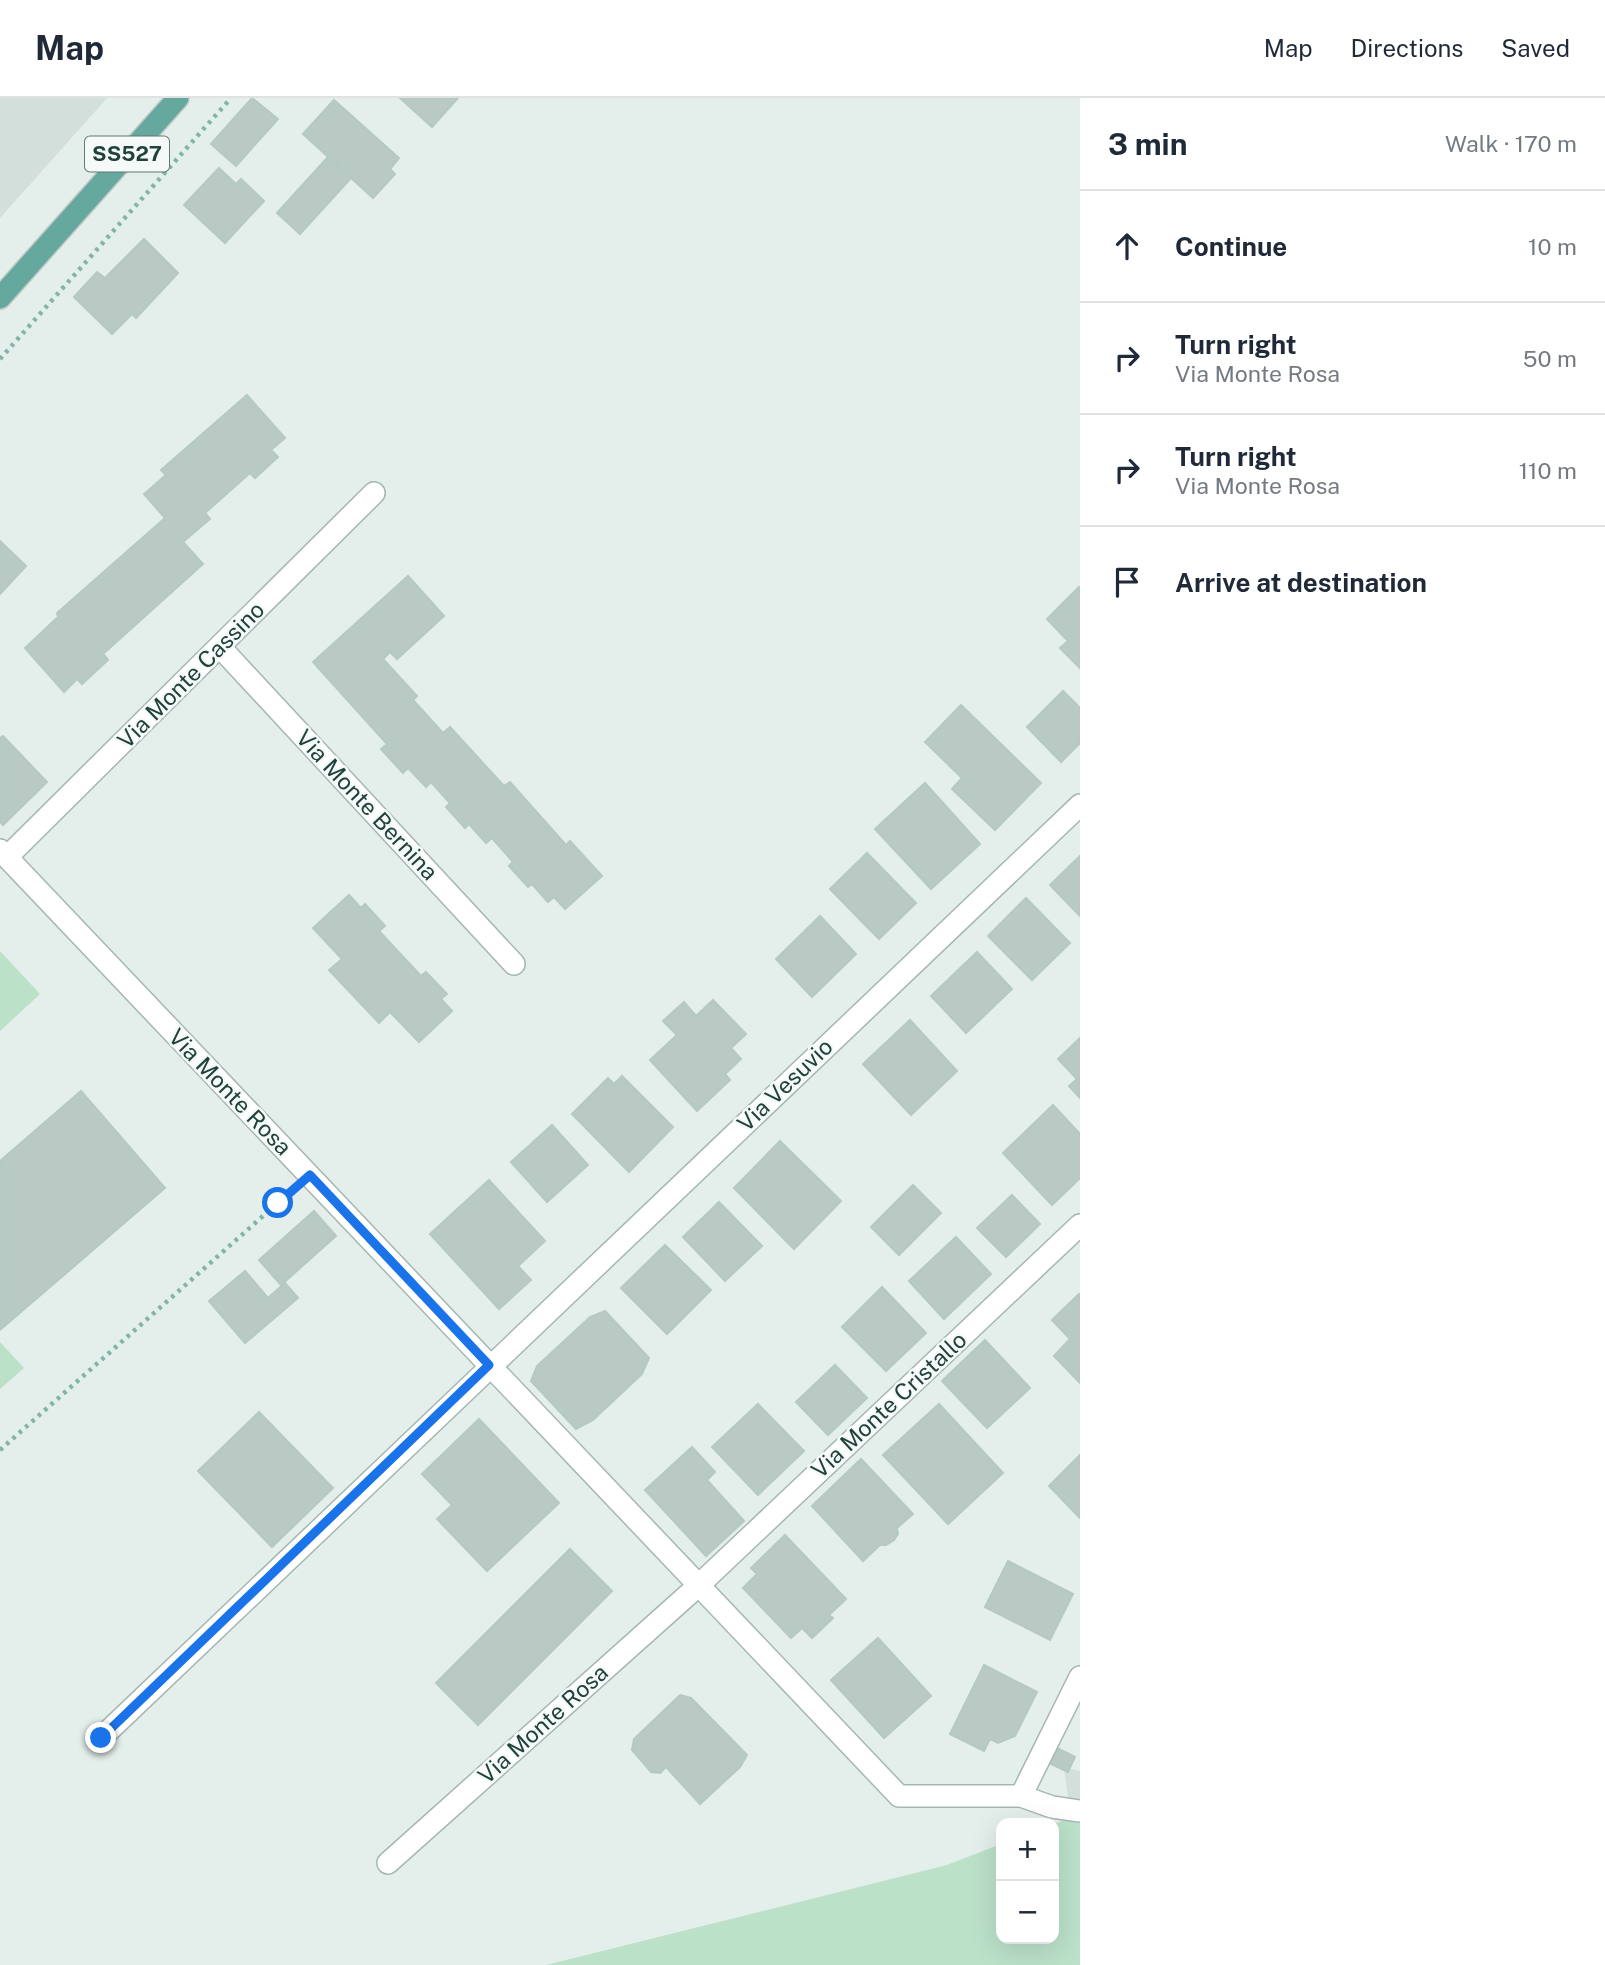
<!DOCTYPE html>
<meta charset="utf-8">
<style>
:root{--surface:#fff;--page:#f6f6f7;--text:#1f2937;--muted:#747a83;--line:#e0e1e3}
body{margin:0;font-family:"Public Sans",sans-serif;background:var(--page);color:var(--text)}
.controls{position:absolute;right:21px;bottom:21px;display:grid;overflow:hidden;border-radius:14px;box-shadow:0 7px 28px #0002}
.controls button{width:63px;height:63px;display:grid;place-items:center;padding:0;border:0;border-bottom:2px solid var(--line);background:var(--surface);color:var(--text);font:35px sans-serif}
.stop{position:absolute;width:21px;height:21px;margin:-16px;border:5px solid #1a73e8;border-radius:50%;background:#fff}
.stop.end{background:#1a73e8;border-color:#fff;box-shadow:0 2px 7px #0008}
.list{margin:0;padding:0;list-style:none}
h2{display:flex;justify-content:space-between;align-items:center;height:91px;margin:0;padding:0 28px;font-size:30px}
h2 small{font-size:23px;font-weight:400;color:var(--muted)}
.list li{display:grid;grid-template-columns:46px 1fr auto;gap:21px;align-items:center;box-sizing:border-box;height:112px;padding:0 28px;border-top:2px solid var(--line)}
.list b{display:block;font-size:26px;white-space:nowrap}
.list p{margin:0;font-size:23px;white-space:nowrap;color:var(--muted)}
.list em{font-size:23px;font-style:normal;color:var(--muted)}
.icon{flex:none;width:38px;height:38px;fill:none;stroke:currentColor;stroke-width:2;stroke-linecap:round;stroke-linejoin:round}
.map{position:relative;flex:none;width:1080px;height:1867px;overflow:hidden}
header{display:flex;align-items:center;gap:42px;box-sizing:border-box;height:98px;padding:0 35px;background:var(--surface);border-bottom:2px solid var(--line)}
header strong{font-size:33px}
nav{display:flex;gap:38px;margin-inline-start:auto;font-size:24px}
main{display:flex}
aside{flex:1;background:var(--surface)}
.map>svg:first-child{display:block}
.built{fill:#d2dfda}
.green{fill:#bbe1c9}
.building{fill:#b9cac4;stroke:#b5c9c3;stroke-width:2}
.lines{fill:none;stroke-linecap:round;stroke-linejoin:round}
.minor-casing{stroke:#a6b7b3;stroke-width:24}
.major-casing{stroke:#c1cac8;stroke-width:24}
.path{stroke:#82b5aa;stroke-width:4.5;stroke-dasharray:3.5 5;stroke-linecap:butt}
.minor{stroke:#fff;stroke-width:21}
.major{stroke:#65a89d;stroke-width:21}
.route{stroke:#1a73e8;stroke-width:9}
.labels{text-anchor:middle;stroke-width:5;stroke-linejoin:round;paint-order:stroke}
.shield{fill:#f5faf8;stroke:#617974;stroke-width:2}
.shield-label{font-size:21px;font-weight:bold;fill:#21423c}
.street-label{font-size:23px;fill:#21423c;stroke:#f5faf8}
</style>
<header>
<strong>Map</strong>
<nav><a>Map</a><a>Directions</a><a>Saved</a></nav>
</header>
<main>
<div class="map">
<svg width="1080" height="1867" viewBox="0 0 1080 1867">
<rect width="100%" height="100%" fill="#e4eeeb"/>
<g class="built">
<polygon points="0,0 107,0 0,120"/>
<polygon points="1064,1670 1080,1673 1080,1721 1071,1720"/>
</g>
<g class="green">
<polygon points="0,853 40,896 0,933"/>
<polygon points="0,1244 24,1270 0,1291"/>
<polygon points="1071,1720 1080,1721 1080,1867 546,1867 947,1767 1001,1746 1001,1841 1054,1841 1054,1726"/>
</g>
<g class="building">
<polygon points="252,0 278,21 236,68 211,46"/>
<polygon points="400,0 458,0 432,29"/>
<polygon points="334,2 399,60 390,71 395,76 373,100 303,36"/>
<polygon points="328,59 351,80 300,136 277,115"/>
<polygon points="219,70 236,86 241,81 264,103 225,145 184,107"/>
<polygon points="144,141 178,175 136,220 132,216 112,236 74,199 97,174 105,180"/>
<polygon points="247,297 285,340 271,352 278,359 255,380 250,375 205,415 210,421 183,444 203,466 103,556 108,562 82,586 77,581 64,594 25,550 58,519 57,515 165,420 144,396 166,377 161,372"/>
<polygon points="0,443 26,468 0,496"/>
<polygon points="408,478 444,518 397,561 390,554 383,561 417,598 413,602 443,635 450,629 504,688 510,684 566,747 570,743 602,778 565,811 554,799 548,804 532,786 528,789 509,768 513,764 492,740 486,745 469,726 465,730 446,709 450,705 431,684 426,689 408,670 403,675 381,651 387,646 313,564"/>
<polygon points="1079,489 1080,490 1080,570 1060,550 1068,543 1047,521"/>
<polygon points="1063,593 1080,610 1080,645 1061,664 1027,629"/>
<polygon points="961,607 1041,685 995,732 952,691 962,680 925,644"/>
<polygon points="3,638 47,684 3,727 0,724 0,640"/>
<polygon points="925,685 980,746 931,791 875,731"/>
<polygon points="867,755 916,805 879,841 830,791"/>
<polygon points="1080,758 1080,818 1050,787"/>
<polygon points="349,797 361,810 365,806 385,828 379,833 421,878 426,874 447,896 441,901 452,913 419,944 390,914 379,925 329,872 342,861 313,830"/>
<polygon points="1026,800 1070,845 1032,882 988,838"/>
<polygon points="820,818 856,856 812,899 776,861"/>
<polygon points="977,854 1012,891 966,935 931,898"/>
<polygon points="713,902 746,936 731,950 741,961 725,976 730,982 697,1013 650,962 677,937 663,923 684,904 696,918"/>
<polygon points="910,922 957,973 911,1017 863,966"/>
<polygon points="1080,940 1080,1000 1069,988 1077,981 1058,961"/>
<polygon points="622,978 673,1029 629,1074 572,1016 608,980 614,986"/>
<polygon points="81,993 165,1090 0,1232 0,1063"/>
<polygon points="1053,1007 1080,1036 1080,1080 1052,1107 1003,1055"/>
<polygon points="552,1027 588,1067 547,1104 511,1064"/>
<polygon points="780,1043 841,1103 794,1151 734,1090"/>
<polygon points="489,1082 545,1143 518,1168 531,1182 499,1211 430,1136"/>
<polygon points="913,1087 941,1115 899,1157 871,1129"/>
<polygon points="1012,1097 1040,1126 1006,1159 977,1130"/>
<polygon points="719,1104 762,1148 725,1183 683,1139"/>
<polygon points="314,1113 336,1138 281,1187 259,1162"/>
<polygon points="956,1139 991,1176 944,1221 909,1183"/>
<polygon points="665,1147 711,1192 667,1236 621,1190"/>
<polygon points="245,1173 268,1200 285,1185 298,1200 245,1245 209,1203"/>
<polygon points="882,1189 926,1235 886,1273 842,1229"/>
<polygon points="1079,1196 1080,1197 1080,1285 1054,1258 1070,1241 1052,1222"/>
<polygon points="605,1213 649,1260 642,1276 593,1322 576,1331 531,1283 537,1268 590,1219"/>
<polygon points="985,1242 1030,1290 987,1330 942,1283"/>
<polygon points="835,1267 867,1300 828,1337 796,1304"/>
<polygon points="758,1306 804,1353 758,1397 712,1349"/>
<polygon points="939,1306 1003,1375 948,1426 883,1357"/>
<polygon points="259,1314 333,1390 272,1449 198,1373"/>
<polygon points="479,1321 559,1405 487,1473 437,1421 452,1407 422,1376"/>
<polygon points="692,1349 715,1374 707,1382 744,1423 706,1458 645,1392"/>
<polygon points="1080,1357 1080,1420 1049,1388"/>
<polygon points="861,1361 913,1416 897,1430 898,1436 894,1442 886,1447 880,1447 863,1463 812,1408"/>
<polygon points="785,1437 846,1501 829,1517 833,1520 812,1540 802,1530 791,1540 743,1490 757,1476 751,1470"/>
<polygon points="570,1451 612,1493 478,1627 436,1585"/>
<polygon points="1008,1463 1073,1496 1050,1542 985,1509"/>
<polygon points="878,1540 931,1598 884,1640 831,1582"/>
<polygon points="984,1567 1037,1594 1015,1638 998,1645 990,1641 984,1653 950,1636"/>
<polygon points="680,1597 691,1600 747,1657 740,1669 700,1706 666,1669 660,1675 651,1674 632,1652 634,1641"/>
<polygon points="1057,1650 1075,1659 1068,1674 1049,1665"/>
</g>
<g class="lines">
<g class="minor-casing">
<g id="minor">
<polyline points="220,549 514,866"/>
<polyline points="0,752 899,1698 1021,1698 1080,1579"/>
<polyline points="7,759 374,395"/>
<polyline points="101,1640 1080,707"/>
<polyline points="1021,1698 1052,1709 1080,1713"/>
<polyline points="388,1765 699,1487 1080,1127"/>
</g>
</g>
<g class="major-casing">
<polyline id="major" points="0,200 178,0"/>
</g>
<g class="path">
<polyline points="0,261 231,0"/>
<polyline points="0,1352 290,1094"/>
</g>
<use href="#minor" class="minor"/>
<use href="#major" class="major"/>
</g>
<g class="lines">
<polyline class="route" points="101,1640 489,1267 310,1077 278,1105"/>
</g>
<g class="labels">
<rect class="shield" x="85" y="38.5" width="84" height="35" rx="5"/>
<g class="shield-label">
<text x="127" y="63">SS527</text>
</g>
<g class="street-label">
<text transform="translate(191 577) rotate(-45)" y="8">Via Monte Cassino</text>
<text transform="translate(367 707) rotate(47)" y="8">Via Monte Bernina</text>
<text transform="translate(785 987) rotate(-44)" y="8">Via Vesuvio</text>
<text transform="translate(230 994) rotate(46)" y="8">Via Monte Rosa</text>
<text transform="translate(889 1307) rotate(-43)" y="8">Via Monte Cristallo</text>
<text transform="translate(543 1626) rotate(-42)" y="8">Via Monte Rosa</text>
</g>
</g>
</svg>
<div class="controls">
<button>+</button>
<button>−</button>
</div>
<div class="stop" style="left:278px;top:1105px"></div>
<div class="stop end" style="left:101px;top:1640px"></div>
</div>
<aside>
<h2>3 min<small>Walk · 170 m</small></h2>
<ul class="list">
<li><svg class="icon" aria-label="ahead" viewBox="0 0 24 24"><path d="M12 20V5M6 11l6-6 6 6"/></svg><div><b>Continue</b></div><em>10 m</em></li>
<li><svg class="icon" aria-label="right" viewBox="0 0 24 24"><path d="M7 20v-9h11M14 6l5 5-5 5"/></svg><div><b>Turn right</b><p>Via Monte Rosa</p></div><em>50 m</em></li>
<li><svg class="icon" aria-label="right" viewBox="0 0 24 24"><path d="M7 20v-9h11M14 6l5 5-5 5"/></svg><div><b>Turn right</b><p>Via Monte Rosa</p></div><em>110 m</em></li>
<li><svg class="icon" aria-label="arrive" viewBox="0 0 24 24"><path d="M6 21V4h12l-3 4 3 4H6"/></svg><div><b>Arrive at destination</b></div></li>
</ul>
</aside>
</main>
